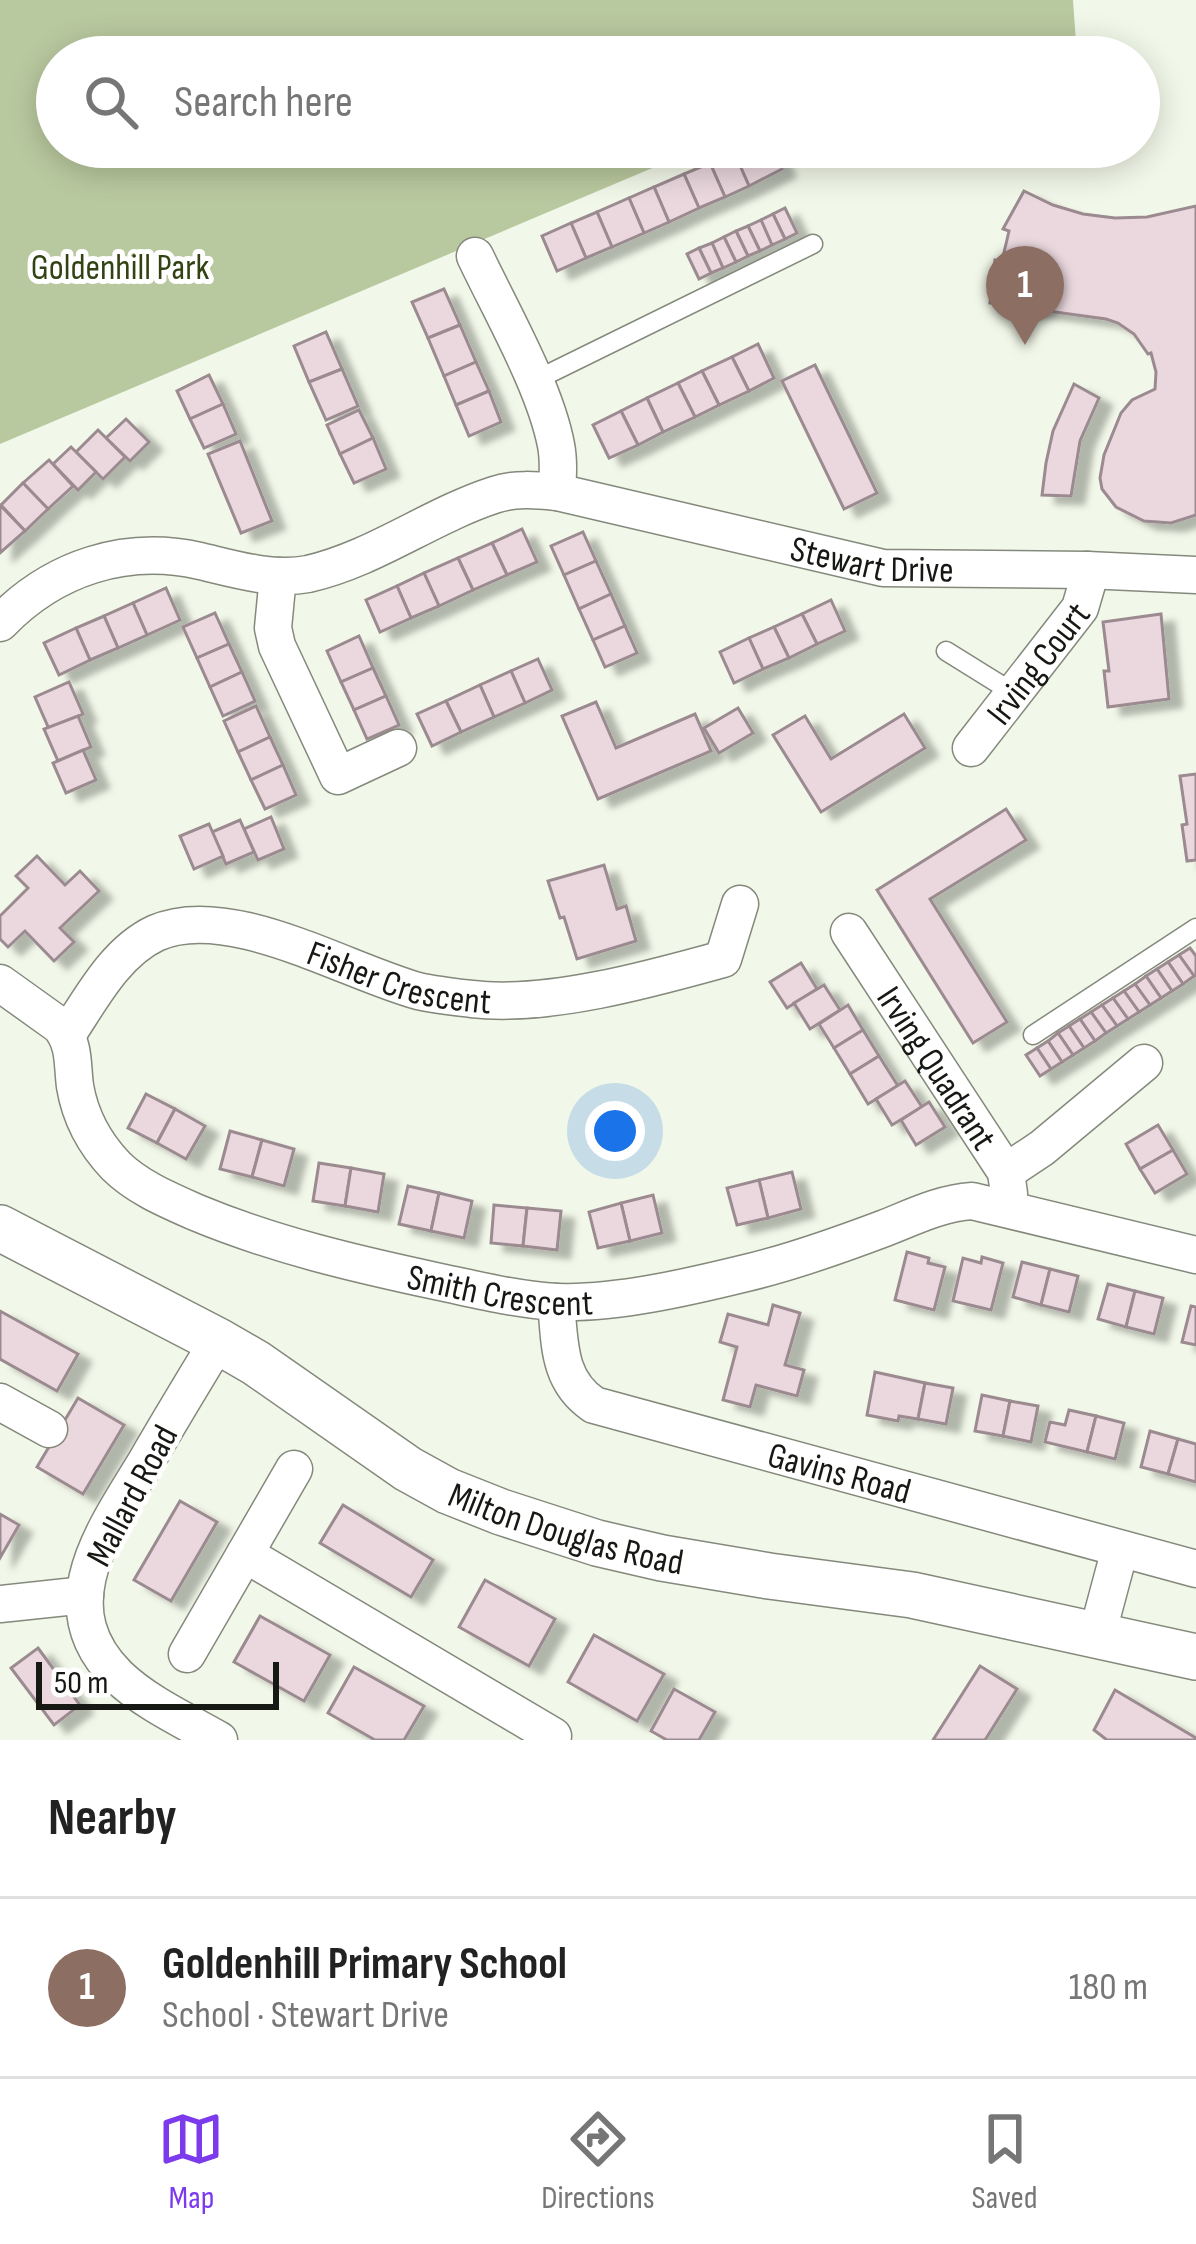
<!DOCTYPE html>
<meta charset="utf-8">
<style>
:root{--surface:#fff;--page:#f2f2f2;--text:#222;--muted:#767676;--line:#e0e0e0;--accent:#7c3aed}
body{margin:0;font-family:"Sofia Sans Condensed",sans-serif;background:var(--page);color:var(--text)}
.scale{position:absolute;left:36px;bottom:30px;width:243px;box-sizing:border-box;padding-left:12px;border:6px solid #161813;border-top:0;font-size:33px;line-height:42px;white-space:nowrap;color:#161813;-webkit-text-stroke:9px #fff;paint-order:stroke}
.you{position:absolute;left:615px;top:1131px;width:42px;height:42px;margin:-30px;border:9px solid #fff;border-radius:50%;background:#1a73e8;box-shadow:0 0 0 18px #1a73e833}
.badge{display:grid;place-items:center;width:78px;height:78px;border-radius:50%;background:var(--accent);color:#fff;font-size:39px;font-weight:700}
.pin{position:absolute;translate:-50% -99px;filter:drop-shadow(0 3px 6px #0008)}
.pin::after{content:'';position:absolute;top:63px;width:42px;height:36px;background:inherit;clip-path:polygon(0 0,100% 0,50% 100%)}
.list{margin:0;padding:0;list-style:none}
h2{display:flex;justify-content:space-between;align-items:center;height:156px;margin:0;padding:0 48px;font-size:51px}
h2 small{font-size:39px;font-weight:400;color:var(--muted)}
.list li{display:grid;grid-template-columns:78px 1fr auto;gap:36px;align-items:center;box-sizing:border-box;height:180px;padding:0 48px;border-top:3px solid var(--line)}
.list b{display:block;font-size:45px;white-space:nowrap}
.list p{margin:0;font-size:39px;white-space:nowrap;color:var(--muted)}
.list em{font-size:39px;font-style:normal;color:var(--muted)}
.icon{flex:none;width:66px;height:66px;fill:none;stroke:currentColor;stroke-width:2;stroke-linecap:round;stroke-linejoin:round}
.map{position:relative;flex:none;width:1196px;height:1740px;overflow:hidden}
.search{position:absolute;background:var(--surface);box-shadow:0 6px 30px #0003;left:36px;right:36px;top:36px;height:132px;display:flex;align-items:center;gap:30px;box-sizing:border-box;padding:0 42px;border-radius:66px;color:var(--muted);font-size:45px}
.sheet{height:336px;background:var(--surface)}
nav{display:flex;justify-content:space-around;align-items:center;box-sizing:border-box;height:168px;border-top:3px solid var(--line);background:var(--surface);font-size:33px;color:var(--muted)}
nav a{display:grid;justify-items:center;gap:6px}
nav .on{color:var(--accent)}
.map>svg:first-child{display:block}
.green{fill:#b9c99f}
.building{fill:#ead8de;stroke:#9b8b90;stroke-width:3;filter:url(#shadow)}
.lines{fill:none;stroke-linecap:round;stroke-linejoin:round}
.service-casing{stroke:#84897c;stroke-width:21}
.minor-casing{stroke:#84897c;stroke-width:39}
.tertiary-casing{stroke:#84897c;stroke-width:48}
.service{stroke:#fff;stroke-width:18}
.minor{stroke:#fff;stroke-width:36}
.tertiary{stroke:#fff;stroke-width:45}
.labels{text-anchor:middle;stroke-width:10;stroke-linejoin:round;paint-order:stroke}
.park-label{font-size:36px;fill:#334213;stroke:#fff}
.street-label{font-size:36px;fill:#161813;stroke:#fff}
</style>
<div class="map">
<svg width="1196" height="1740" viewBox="0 0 1196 1740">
<defs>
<filter id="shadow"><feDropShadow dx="13" dy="8" stdDeviation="3" flood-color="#0004"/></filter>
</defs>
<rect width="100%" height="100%" fill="#f2f8e9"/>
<polygon class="green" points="0,0 1073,0 1077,57 57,57 57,147 702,147 0,444"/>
<g class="building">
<polygon points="745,147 773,147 782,169 749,186 734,152"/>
<polygon points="734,152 749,186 725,197 710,163"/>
<polygon points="710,163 725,197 699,208 684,174"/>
<polygon points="684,174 699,208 669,222 654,187"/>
<polygon points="654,187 669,222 644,233 629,198"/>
<polygon points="1024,191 1053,205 1083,214 1115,218 1147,217 1196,206 1196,515 1171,523 1144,521 1116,507 1102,489 1100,478 1104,455 1121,413 1132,400 1155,389 1156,372 1151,353 1148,354 1134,334 1118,323 1106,319 990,303 995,260 1002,261 1009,231 1003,229"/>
<polygon points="629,198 644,233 612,247 597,212"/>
<polygon points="785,208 797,233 785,239 773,214"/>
<polygon points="597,212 612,247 586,258 571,223"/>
<polygon points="773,214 785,239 772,245 761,220"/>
<polygon points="761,220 772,245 760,251 748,226"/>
<polygon points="571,223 586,258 557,271 542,236"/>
<polygon points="748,226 760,251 748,256 736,231"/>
<polygon points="736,231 748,256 736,262 724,237"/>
<polygon points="724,237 736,262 723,268 712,243"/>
<polygon points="712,243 723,268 711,273 699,248"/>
<polygon points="699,248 711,273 699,279 687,254"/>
<polygon points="444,289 460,325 428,338 412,302"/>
<polygon points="460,325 476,362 444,376 428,338"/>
<polygon points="326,332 342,369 309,382 294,346"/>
<polygon points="758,344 774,378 749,391 732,357"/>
<polygon points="732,357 749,391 719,405 702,371"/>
<polygon points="476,362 489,391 456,405 444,376"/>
<polygon points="815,365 877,493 844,509 782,381"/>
<polygon points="342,369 358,406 326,420 309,382"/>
<polygon points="702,371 719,405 695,417 678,383"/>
<polygon points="209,375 223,404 190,419 177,391"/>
<polygon points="678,383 695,417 663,432 647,398"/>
<polygon points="1074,384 1099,398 1080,441 1071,496 1042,495 1046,463 1053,431"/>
<polygon points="489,391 501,422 469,436 456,405"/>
<polygon points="647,398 663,432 638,445 621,411"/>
<polygon points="223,404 236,434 204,448 190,419"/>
<polygon points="359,410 373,438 340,454 327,425"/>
<polygon points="621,411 638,445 609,458 593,425"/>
<polygon points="126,419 149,442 130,461 106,438"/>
<polygon points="98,430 125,457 103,479 76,452"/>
<polygon points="373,438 386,469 354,483 340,454"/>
<polygon points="240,441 272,521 241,533 208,454"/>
<polygon points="71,447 96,472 78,490 53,464"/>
<polygon points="49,460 73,486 48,509 23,483"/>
<polygon points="23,483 48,509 25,531 1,505"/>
<polygon points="0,505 25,531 0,553"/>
<polygon points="522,529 537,562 507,575 492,543"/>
<polygon points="583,532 596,561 564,575 551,546"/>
<polygon points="492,543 507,575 473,590 458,558"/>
<polygon points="458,558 473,590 439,606 424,573"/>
<polygon points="596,561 611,594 579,609 564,575"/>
<polygon points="424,573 439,606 411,618 397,586"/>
<polygon points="397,586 411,618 380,632 366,600"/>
<polygon points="166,588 180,620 147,635 133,603"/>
<polygon points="611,594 625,626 593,640 579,609"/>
<polygon points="831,600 845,631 817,644 802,614"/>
<polygon points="133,603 147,635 118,648 104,616"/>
<polygon points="215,613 229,644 197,658 183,627"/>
<polygon points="802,614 817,644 789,658 774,627"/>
<polygon points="1161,614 1169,699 1108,707 1104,671 1109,671 1103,622"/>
<polygon points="104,616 118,648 90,660 76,628"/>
<polygon points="625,626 637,653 605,667 593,640"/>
<polygon points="774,627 789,658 763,669 749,638"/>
<polygon points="76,628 90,660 59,675 44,643"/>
<polygon points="359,636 373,668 341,682 327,651"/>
<polygon points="749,638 763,669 734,683 720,652"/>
<polygon points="229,644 242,672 210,687 197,658"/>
<polygon points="538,659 552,690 525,703 511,671"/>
<polygon points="373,668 386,696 354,710 341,682"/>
<polygon points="511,671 525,703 494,717 480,685"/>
<polygon points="242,672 255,701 223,716 210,687"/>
<polygon points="69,682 83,714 49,729 35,697"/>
<polygon points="480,685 494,717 461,732 446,701"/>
<polygon points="386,696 399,725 367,739 354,710"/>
<polygon points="446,701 461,732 432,746 417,714"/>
<polygon points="596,702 616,748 695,714 711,751 598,799 562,716"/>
<polygon points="256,706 270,737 238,752 224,721"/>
<polygon points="738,708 753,733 719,753 704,728"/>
<polygon points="904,714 925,748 821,812 773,735 805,716 831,759"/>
<polygon points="78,716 91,747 58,761 44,729"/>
<polygon points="270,737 283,765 251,780 238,752"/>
<polygon points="83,750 96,780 66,793 53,763"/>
<polygon points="283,765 296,795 265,809 251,780"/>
<polygon points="1196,774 1196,860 1187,861 1182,825 1187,824 1180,776"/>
<polygon points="1006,809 1026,840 930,899 1007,1022 973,1043 877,890"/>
<polygon points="271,817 284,849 258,860 244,829"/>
<polygon points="240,820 254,852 226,864 212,832"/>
<polygon points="209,824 223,856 194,869 180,836"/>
<polygon points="37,856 65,885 80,871 99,891 60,928 74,942 54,961 25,931 8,947 0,939 0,916 28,888 16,876"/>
<polygon points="604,865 617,909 626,906 636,941 577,959 564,917 560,918 548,881"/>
<polygon points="1190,948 1196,956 1196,975 1194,976 1179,955"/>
<polygon points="1179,955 1194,976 1183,984 1168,962"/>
<polygon points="1168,962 1183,984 1172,991 1157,969"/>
<polygon points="801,963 817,989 787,1008 770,982"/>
<polygon points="1157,969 1172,991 1161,998 1146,976"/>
<polygon points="1146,976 1161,998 1150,1005 1135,984"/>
<polygon points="1135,984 1150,1005 1139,1012 1124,991"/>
<polygon points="824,985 840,1010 810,1029 794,1003"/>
<polygon points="1124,991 1139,1012 1128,1019 1113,998"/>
<polygon points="1113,998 1128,1019 1117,1026 1102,1005"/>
<polygon points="848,1005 863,1030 834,1048 819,1024"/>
<polygon points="1102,1005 1117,1026 1106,1033 1091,1012"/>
<polygon points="1091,1012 1106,1033 1095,1041 1080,1019"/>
<polygon points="1080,1019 1095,1041 1084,1048 1069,1026"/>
<polygon points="1069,1026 1084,1048 1073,1055 1058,1033"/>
<polygon points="863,1030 879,1056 850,1074 834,1048"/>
<polygon points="1058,1033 1073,1055 1062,1062 1048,1041"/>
<polygon points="1048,1041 1062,1062 1051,1069 1037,1048"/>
<polygon points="1037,1048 1051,1069 1040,1076 1026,1055"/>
<polygon points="879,1056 898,1086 868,1104 850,1074"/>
<polygon points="905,1081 922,1107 892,1125 876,1099"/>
<polygon points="146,1094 175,1109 157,1143 128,1128"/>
<polygon points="929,1102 945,1127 916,1145 901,1120"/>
<polygon points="175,1109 205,1126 186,1159 157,1143"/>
<polygon points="1158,1125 1173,1150 1140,1169 1126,1144"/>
<polygon points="230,1131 262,1140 252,1177 220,1169"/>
<polygon points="262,1140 294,1149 284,1186 252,1177"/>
<polygon points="1173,1150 1187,1174 1155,1193 1140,1169"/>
<polygon points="319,1163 351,1168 345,1206 313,1201"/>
<polygon points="351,1168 384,1174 378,1212 345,1206"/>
<polygon points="792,1172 801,1209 768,1218 759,1180"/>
<polygon points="759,1180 768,1218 737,1225 727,1188"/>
<polygon points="408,1186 439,1193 431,1231 399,1224"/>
<polygon points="439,1193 472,1201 464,1238 431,1231"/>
<polygon points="653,1195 662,1233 630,1241 621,1203"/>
<polygon points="621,1203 630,1241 598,1248 589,1212"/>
<polygon points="494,1205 527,1208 523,1246 491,1243"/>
<polygon points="527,1208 561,1211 557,1250 523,1246"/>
<polygon points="907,1252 929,1258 928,1263 945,1267 934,1310 895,1300"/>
<polygon points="982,1257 1003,1263 991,1310 953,1301 963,1258 981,1263"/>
<polygon points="1022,1262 1050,1269 1041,1305 1013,1297"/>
<polygon points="1050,1269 1078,1276 1069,1312 1041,1305"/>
<polygon points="1108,1284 1135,1291 1126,1327 1098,1319"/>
<polygon points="1135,1291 1163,1298 1154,1334 1126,1327"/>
<polygon points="773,1305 800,1313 785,1365 804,1370 797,1396 756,1385 750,1407 723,1400 737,1347 720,1342 728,1314 768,1325"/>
<polygon points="1191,1306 1196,1307 1196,1345 1182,1342"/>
<polygon points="0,1311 78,1354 57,1391 0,1359"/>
<polygon points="875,1372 925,1383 918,1419 899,1416 898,1421 867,1415"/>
<polygon points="925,1383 953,1388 946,1424 918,1419"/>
<polygon points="982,1395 1010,1401 1003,1436 975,1431"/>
<polygon points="78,1398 124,1425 83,1494 37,1467"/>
<polygon points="1010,1401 1038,1406 1031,1442 1003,1436"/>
<polygon points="1069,1410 1096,1416 1087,1452 1045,1442 1050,1422 1065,1425"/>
<polygon points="1096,1416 1124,1423 1115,1459 1087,1452"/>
<polygon points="1150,1431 1178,1439 1168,1474 1141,1467"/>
<polygon points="1178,1439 1196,1444 1196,1482 1168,1474"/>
<polygon points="180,1501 217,1522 171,1601 134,1580"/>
<polygon points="343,1505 433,1560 411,1597 320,1543"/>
<polygon points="0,1514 19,1525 0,1558"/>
<polygon points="485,1580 555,1619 529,1666 459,1627"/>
<polygon points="260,1616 330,1655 304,1701 234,1662"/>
<polygon points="594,1635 664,1674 637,1721 568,1682"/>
<polygon points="38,1648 80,1705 54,1725 11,1668"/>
<polygon points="980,1666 1017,1689 985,1740 933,1740"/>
<polygon points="354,1667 424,1706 404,1740 375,1740 328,1713"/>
<polygon points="674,1689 715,1712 699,1740 667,1740 651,1731"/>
<polygon points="1115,1690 1196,1738 1196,1740 1107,1740 1094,1730"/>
</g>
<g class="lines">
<g class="service-casing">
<g id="service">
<polyline points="534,381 813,244"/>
<polyline points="946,651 1012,692"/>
<polyline points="1033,1035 1196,928"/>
</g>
</g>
<g class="minor-casing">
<g id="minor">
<path d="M475,256C501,311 545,387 556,445C559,460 558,476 557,492"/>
<polyline points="278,576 273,628 277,646 338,776 398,748"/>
<path id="s1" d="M0,623C53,568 125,544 200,561C234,569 273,581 308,574C374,559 430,516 494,495C514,488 536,490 557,492L883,568L1087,570L1196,575"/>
<path id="s2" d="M971,748L1080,608L1087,584V570"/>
<path id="s3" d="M849,932L1006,1172L1009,1194L1006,1207"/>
<path id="s4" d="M0,983L60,1026C75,1045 72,1063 75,1086C80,1116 95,1144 116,1166C137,1187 168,1200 195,1212C274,1245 356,1264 440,1282C478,1290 518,1300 557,1302C616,1304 689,1287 746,1273C793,1262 840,1245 885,1228C913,1217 941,1203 972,1201L1196,1255"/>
<path id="s5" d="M67,1035C91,999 115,952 156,933C229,901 345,971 418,991C435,995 454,997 472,999C547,1008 651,979 723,959L740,904"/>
<polyline points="1006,1172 1042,1148 1144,1063"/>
<path id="s6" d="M556,1302C560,1342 557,1380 594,1405L1196,1569"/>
<path d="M218,1341C194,1381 170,1420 147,1460C107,1527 46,1605 118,1676C146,1703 186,1721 219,1740"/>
<polyline points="0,1402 49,1429"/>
<polyline points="245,1554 553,1736"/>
<polyline points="0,1604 85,1595"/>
<polyline points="1097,1635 1120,1549"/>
<polyline points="187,1654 294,1469"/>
</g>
</g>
<g class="tertiary-casing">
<g id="tertiary">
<path id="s7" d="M0,1228L218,1341L256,1363L408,1469L448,1491L501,1512L597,1543L662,1558L769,1576L912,1595L1196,1657"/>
</g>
</g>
<use href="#service" class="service"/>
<use href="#minor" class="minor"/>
<use href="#tertiary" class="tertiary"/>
</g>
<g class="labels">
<g class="park-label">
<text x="120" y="279">Goldenhill Park</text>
</g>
<g class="street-label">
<text dy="13" stroke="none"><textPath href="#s1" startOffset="918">Stewart Drive</textPath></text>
<text dy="13" stroke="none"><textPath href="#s2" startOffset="108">Irving Court</textPath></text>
<text dy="13" stroke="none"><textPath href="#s5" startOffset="390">Fisher Crescent</textPath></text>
<text dy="13" stroke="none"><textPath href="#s3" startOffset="162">Irving Quadrant</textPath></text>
<text dy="13" stroke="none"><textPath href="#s4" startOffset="636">Smith Crescent</textPath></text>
<text dy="13" stroke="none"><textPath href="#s6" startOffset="369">Gavins Road</textPath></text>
<text transform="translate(131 1495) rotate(-62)" y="13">Mallard Road</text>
<text dy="13" stroke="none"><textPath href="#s7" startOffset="645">Milton Douglas Road</textPath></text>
</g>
</g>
</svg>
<div class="scale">50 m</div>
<div class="you"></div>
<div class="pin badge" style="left:1025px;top:345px;background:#8d6e63">1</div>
<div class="search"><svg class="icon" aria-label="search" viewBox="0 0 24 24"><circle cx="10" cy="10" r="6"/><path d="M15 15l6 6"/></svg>Search here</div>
</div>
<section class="sheet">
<h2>Nearby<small></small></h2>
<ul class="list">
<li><span class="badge" style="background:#8d6e63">1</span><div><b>Goldenhill Primary School</b><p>School · Stewart Drive</p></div><em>180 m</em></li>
</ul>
</section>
<nav>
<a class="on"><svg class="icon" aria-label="map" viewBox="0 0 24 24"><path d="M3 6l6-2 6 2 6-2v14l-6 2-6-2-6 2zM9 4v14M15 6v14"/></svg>Map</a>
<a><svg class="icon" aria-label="directions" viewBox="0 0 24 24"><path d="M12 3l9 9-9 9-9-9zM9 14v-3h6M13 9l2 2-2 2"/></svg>Directions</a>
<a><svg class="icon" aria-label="saved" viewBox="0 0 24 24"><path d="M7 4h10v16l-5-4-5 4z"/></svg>Saved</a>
</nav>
